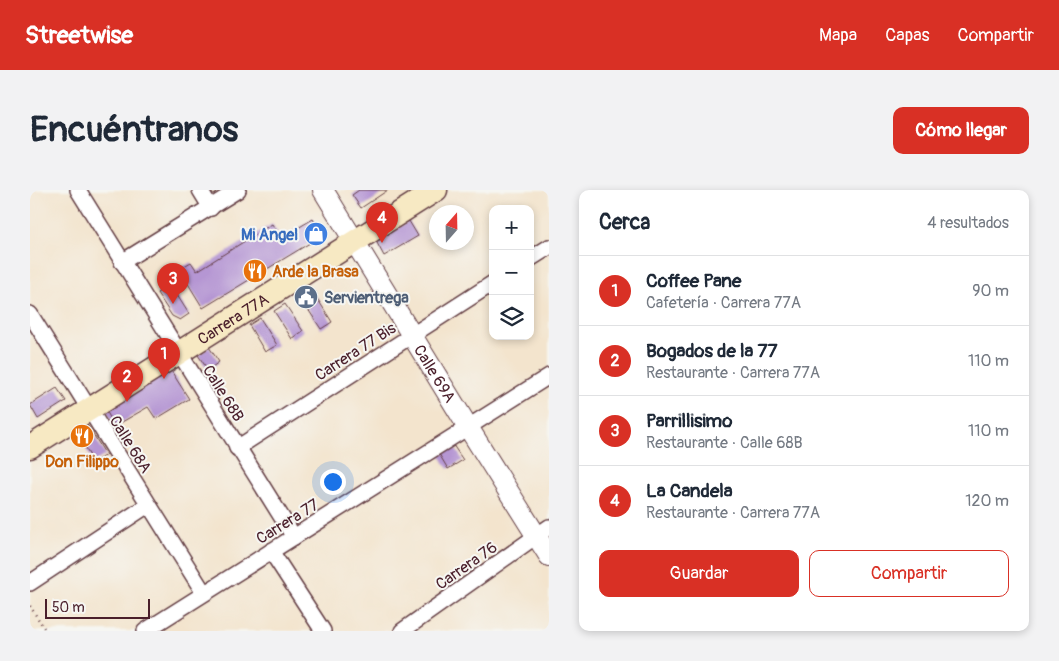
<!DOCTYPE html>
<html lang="es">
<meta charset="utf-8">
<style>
:root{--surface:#fff;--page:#f2f2f3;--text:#1f2937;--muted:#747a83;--line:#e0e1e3;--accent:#d93025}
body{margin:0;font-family:Pangolin,sans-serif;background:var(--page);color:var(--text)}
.controls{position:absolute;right:15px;top:15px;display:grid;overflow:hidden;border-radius:10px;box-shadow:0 2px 8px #0003}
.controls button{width:45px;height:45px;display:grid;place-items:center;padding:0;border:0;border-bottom:1px solid var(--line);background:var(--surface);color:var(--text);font:25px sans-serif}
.compass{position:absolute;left:399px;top:15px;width:45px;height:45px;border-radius:50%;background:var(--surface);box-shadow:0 2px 8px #0003;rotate:20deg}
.scale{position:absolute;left:15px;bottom:12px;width:105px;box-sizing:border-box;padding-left:5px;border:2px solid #4a1f2b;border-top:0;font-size:14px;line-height:18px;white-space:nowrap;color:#4a1f2b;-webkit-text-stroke:4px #f6f6f2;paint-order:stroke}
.you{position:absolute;left:302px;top:291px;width:18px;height:18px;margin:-12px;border:4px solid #fff;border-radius:50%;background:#1a73e8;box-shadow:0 0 0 8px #1a73e833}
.badge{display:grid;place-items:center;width:32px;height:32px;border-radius:50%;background:var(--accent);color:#fff;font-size:16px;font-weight:700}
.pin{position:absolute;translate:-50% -41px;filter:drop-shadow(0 1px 2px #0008)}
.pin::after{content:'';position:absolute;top:26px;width:18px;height:15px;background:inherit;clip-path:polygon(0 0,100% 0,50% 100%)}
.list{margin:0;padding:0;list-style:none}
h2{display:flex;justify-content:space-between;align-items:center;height:65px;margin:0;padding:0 20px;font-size:21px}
h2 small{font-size:16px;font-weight:400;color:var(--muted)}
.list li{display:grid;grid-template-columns:32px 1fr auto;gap:15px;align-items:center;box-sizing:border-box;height:70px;padding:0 20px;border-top:1px solid var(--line)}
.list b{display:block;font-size:19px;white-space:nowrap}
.list p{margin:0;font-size:16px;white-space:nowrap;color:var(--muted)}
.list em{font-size:16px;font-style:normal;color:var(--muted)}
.actions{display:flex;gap:10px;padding:15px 20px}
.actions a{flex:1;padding:11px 0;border:1px solid var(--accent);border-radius:10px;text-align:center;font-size:18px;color:var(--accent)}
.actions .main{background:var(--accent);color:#fff}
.icon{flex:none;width:28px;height:28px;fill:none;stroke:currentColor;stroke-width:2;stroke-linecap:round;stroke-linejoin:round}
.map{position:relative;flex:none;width:519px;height:441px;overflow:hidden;border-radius:10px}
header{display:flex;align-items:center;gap:30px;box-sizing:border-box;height:70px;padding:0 25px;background:var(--accent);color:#fff}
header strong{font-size:24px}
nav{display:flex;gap:28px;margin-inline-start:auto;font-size:18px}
.intro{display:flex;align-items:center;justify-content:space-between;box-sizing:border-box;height:120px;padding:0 30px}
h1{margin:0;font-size:35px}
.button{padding:12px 22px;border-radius:10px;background:var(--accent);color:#fff;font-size:18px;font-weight:700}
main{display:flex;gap:30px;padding:0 30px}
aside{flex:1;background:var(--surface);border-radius:10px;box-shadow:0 2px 8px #0003}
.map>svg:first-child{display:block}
.building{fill:#b596d3}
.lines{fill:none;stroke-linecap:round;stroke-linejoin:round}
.minor-casing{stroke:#633d43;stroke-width:18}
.tertiary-casing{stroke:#633d43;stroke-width:22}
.secondary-casing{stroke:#633d43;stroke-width:25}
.path{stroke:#633d43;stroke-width:2.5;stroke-dasharray:1 4;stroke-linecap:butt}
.minor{stroke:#fff;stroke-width:15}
.tertiary{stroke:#fff;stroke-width:20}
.secondary{stroke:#f7e9c3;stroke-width:22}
.labels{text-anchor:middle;stroke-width:4;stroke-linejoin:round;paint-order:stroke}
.shop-label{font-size:16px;font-weight:bold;fill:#366cbe;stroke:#f6f6f2;text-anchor:end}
.food-label{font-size:16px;font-weight:bold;fill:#c56008;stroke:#f6f6f2;text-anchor:start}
.service-label{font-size:16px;font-weight:bold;fill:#4e5e75;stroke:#f6f6f2;text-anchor:start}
.street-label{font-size:16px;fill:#4a1f2b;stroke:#f6f6f2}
</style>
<header>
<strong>Streetwise</strong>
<nav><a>Mapa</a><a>Capas</a><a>Compartir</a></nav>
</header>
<div class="intro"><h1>Encuéntranos</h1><a class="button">Cómo llegar</a></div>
<main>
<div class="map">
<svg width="519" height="441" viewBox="0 0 519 441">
<rect width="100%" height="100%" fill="#f6f6f2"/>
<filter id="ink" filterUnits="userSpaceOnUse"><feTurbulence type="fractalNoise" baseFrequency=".02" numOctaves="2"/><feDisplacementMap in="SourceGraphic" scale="10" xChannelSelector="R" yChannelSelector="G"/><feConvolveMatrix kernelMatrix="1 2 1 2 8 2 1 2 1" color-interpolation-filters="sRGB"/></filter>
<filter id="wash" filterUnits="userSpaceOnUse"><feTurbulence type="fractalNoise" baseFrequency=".0096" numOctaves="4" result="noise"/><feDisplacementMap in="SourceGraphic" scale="20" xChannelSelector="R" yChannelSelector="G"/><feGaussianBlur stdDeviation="1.12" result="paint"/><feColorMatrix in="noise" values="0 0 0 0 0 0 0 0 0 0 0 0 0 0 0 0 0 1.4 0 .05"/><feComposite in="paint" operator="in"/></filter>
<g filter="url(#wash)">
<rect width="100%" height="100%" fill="#f3e4cd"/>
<g id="blocks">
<g class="building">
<polygon points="329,0 358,0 331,18 322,5"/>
<polygon points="283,29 293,45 173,118 149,79 161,72 167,81 242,34 251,48"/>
<polygon points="379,31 388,46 354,66 346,51"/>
<polygon points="140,94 159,124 150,130 142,126 127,103"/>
<polygon points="280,97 302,132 291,139 268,104"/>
<polygon points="255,114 273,141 262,149 244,121"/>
<polygon points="230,128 247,155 235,162 219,135"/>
<polygon points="179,157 189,172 178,180 168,165"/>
<polygon points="140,179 159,209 126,229 118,217 85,236 75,219"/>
<polygon points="27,198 36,211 8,229 0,215"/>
<polygon points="58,236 76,265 64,272 46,244"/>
<polygon points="423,255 433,270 418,279 409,264"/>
</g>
</g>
</g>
<g filter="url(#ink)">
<use href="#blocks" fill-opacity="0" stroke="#633d43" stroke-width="1"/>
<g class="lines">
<g class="minor-casing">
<g id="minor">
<polyline points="48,0 264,347"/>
<polyline points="170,0 181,18"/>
<polyline points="500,69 519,57"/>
<polyline points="92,72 208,0"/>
<polyline points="0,124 174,403"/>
<polyline points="207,258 463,93"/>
<polyline points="241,361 293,441"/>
<polyline points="0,393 118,315"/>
<polyline points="115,441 519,186"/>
<polyline points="372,441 519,337"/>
</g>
</g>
<g class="tertiary-casing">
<g id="tertiary">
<path id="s1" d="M293,0L438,237L519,366"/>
</g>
</g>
<g class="secondary-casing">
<g id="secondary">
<path id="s2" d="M0,257L406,0"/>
</g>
</g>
<polyline class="path" points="0,416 16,441"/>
<use href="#minor" class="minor"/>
<use href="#tertiary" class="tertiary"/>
<use href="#secondary" class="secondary"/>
</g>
</g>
<defs>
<g id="shop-disc" transform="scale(1.25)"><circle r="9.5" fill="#3f7fe0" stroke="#f6f6f2"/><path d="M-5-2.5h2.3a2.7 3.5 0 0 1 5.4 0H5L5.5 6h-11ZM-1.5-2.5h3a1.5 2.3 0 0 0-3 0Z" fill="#fff"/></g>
<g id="restaurant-disc" transform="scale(1.25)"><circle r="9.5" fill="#e8710a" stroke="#f6f6f2"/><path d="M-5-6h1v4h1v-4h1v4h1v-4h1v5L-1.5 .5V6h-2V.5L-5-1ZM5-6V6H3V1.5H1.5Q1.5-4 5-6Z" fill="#fff"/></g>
<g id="civic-disc" transform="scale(1.25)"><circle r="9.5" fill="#5c6f8a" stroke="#f6f6f2"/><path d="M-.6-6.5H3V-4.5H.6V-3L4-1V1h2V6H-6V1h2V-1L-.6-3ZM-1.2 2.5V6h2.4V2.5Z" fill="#fff"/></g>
</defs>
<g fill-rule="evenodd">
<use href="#shop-disc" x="286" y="44"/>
<use href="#restaurant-disc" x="225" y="81"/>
<use href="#civic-disc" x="276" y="107"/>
<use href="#restaurant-disc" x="52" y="246"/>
</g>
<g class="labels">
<g class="shop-label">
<text x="268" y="50">Mi Angel</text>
</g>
<g class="food-label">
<text x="242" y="87">Arde la Brasa</text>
<text x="52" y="277" text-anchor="middle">Don Filippo</text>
</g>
<g class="service-label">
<text x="294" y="113">Servientrega</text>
</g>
<g class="street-label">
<text dy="6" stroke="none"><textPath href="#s2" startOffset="240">Carrera 77A</textPath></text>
<text transform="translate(325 161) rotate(-33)" y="6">Carrera 77 Bis</text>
<text dy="6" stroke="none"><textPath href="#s1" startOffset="215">Calle 69A</textPath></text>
<text transform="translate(194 203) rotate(58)" y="6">Calle 68B</text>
<text transform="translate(101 254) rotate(58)" y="6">Calle 68A</text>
<text transform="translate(257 331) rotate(-32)" y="6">Carrera 77</text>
<text transform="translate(436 375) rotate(-35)" y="6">Carrera 76</text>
</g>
</g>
</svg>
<div class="controls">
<button>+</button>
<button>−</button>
<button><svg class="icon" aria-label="layers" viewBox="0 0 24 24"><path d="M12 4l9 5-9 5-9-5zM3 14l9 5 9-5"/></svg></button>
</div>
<svg class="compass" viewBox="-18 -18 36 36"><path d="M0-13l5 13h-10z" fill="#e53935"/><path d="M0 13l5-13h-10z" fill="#747a83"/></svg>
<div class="scale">50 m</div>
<div class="you"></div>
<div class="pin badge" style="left:134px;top:189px">1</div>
<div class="pin badge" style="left:97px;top:212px">2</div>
<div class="pin badge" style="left:143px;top:114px">3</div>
<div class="pin badge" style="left:352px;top:53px">4</div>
</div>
<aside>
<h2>Cerca<small>4 resultados</small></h2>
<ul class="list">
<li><span class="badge">1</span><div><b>Coffee Pane</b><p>Cafetería · Carrera 77A</p></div><em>90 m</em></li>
<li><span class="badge">2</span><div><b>Bogados de la 77</b><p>Restaurante · Carrera 77A</p></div><em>110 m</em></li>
<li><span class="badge">3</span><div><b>Parrillisimo</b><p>Restaurante · Calle 68B</p></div><em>110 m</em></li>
<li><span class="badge">4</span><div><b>La Candela</b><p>Restaurante · Carrera 77A</p></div><em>120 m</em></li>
</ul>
<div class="actions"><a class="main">Guardar</a><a>Compartir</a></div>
</aside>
</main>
